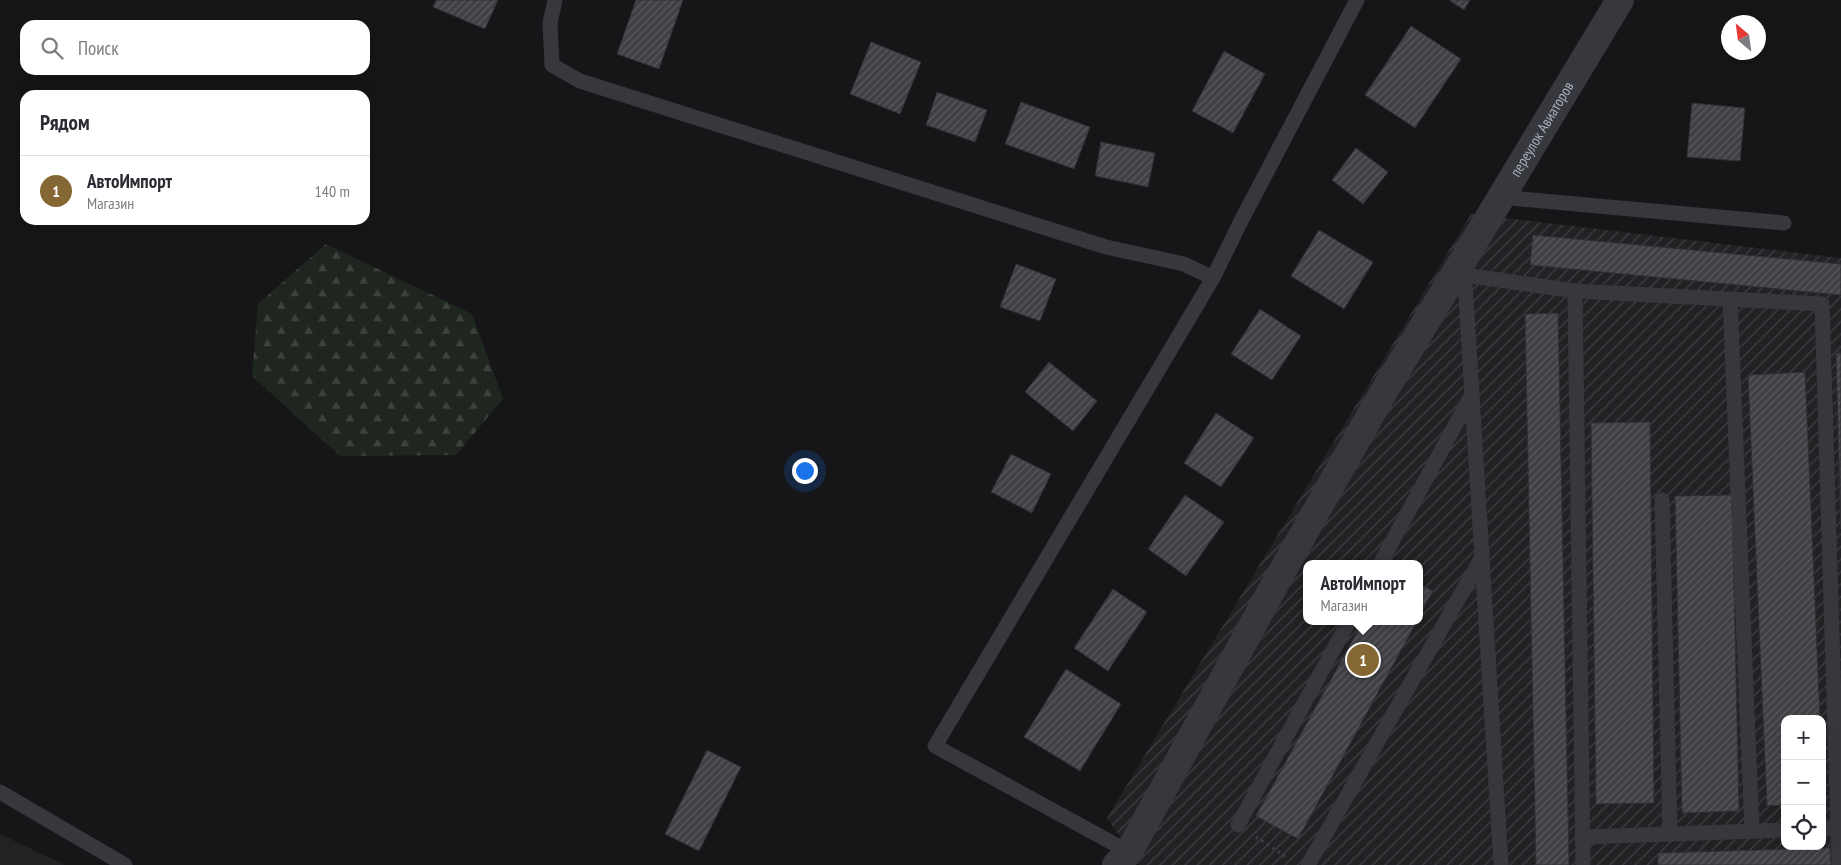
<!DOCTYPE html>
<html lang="ru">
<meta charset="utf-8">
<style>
:root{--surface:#fff;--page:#f7f7f7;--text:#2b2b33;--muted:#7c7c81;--line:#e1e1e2;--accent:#856733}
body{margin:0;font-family:"PT Sans Narrow",sans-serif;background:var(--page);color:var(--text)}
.controls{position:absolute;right:15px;bottom:15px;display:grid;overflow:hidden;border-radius:10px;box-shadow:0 5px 20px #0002}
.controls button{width:45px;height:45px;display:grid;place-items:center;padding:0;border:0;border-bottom:1px solid var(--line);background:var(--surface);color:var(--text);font:25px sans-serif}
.compass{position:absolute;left:1721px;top:15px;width:45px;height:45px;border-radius:50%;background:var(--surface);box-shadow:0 5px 20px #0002;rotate:331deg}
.you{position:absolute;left:804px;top:470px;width:18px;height:18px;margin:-12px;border:4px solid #fff;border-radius:50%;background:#1a73e8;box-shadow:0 0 0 8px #1a73e833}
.badge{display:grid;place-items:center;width:32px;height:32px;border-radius:50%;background:var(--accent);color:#fff;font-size:16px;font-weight:700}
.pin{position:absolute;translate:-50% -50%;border:2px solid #fff;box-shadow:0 1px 5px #0006}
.popup{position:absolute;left:1303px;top:560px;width:120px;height:65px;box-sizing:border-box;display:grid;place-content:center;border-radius:10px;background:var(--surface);filter:drop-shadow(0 1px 4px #0005);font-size:16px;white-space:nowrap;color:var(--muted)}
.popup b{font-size:19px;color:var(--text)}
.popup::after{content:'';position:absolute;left:50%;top:100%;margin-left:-10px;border:10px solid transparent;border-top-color:var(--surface)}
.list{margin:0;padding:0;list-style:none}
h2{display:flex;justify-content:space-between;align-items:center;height:65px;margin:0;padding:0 20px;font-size:21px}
h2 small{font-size:16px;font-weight:400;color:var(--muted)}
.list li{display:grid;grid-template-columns:32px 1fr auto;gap:15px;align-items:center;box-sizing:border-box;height:70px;padding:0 20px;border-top:1px solid var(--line)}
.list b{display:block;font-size:19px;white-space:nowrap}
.list p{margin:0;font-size:16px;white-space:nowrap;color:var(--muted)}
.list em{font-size:16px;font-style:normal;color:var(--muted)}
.icon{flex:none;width:28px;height:28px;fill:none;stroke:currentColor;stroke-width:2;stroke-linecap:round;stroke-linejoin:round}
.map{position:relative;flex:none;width:1841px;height:865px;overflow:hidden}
.search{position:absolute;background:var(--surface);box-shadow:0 5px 20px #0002;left:20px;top:20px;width:350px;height:55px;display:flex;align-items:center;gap:12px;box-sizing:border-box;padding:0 18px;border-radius:15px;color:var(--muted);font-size:19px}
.panel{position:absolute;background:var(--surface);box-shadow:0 5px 20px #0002;left:20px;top:90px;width:350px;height:135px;border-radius:15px}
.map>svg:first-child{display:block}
.built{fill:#222225}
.industrial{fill:url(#industrial-furrows);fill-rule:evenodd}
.forest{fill:url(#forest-firs)}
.building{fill:url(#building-hatch);stroke:#303034}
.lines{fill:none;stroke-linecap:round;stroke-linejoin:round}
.path{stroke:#3d3f44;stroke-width:3;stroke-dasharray:2.5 4;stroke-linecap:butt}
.lane{stroke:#37383d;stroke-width:15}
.street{stroke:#37383d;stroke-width:28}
.labels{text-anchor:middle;stroke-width:4;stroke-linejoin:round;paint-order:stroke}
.street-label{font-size:15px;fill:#a8adb8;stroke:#111113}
</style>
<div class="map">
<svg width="1841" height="865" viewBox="0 0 1841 865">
<defs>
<pattern id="industrial-furrows" width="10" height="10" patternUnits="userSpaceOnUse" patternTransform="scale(1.25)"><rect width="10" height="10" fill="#222225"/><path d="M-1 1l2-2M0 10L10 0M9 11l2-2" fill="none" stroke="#3f3f43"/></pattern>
<pattern id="forest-firs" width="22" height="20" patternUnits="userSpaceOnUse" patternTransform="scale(1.25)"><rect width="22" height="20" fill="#1e261f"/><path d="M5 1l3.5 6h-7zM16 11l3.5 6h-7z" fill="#3c433d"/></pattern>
<pattern id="building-hatch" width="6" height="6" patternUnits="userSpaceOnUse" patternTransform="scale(1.25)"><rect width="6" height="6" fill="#404145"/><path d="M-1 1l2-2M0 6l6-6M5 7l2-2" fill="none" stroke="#595a5e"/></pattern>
</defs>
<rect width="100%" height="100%" fill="#161618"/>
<polygon class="built" points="0,834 65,865 0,865"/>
<path class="industrial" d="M1471,214L1841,258V865H1139L1107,818ZM1307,564H1419V621H1307ZM1785,719H1822V846H1785Z"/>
<polygon class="forest" points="326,244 472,314 503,399 456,455 340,456 252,376 258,304"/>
<g class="building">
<polygon points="436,0 498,0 485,29 433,7"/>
<polygon points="636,0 683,0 659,69 617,54"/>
<polygon points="1449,0 1470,0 1464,10"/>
<polygon points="1411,26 1461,59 1415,128 1365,95"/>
<polygon points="871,42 921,62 900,114 850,94"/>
<polygon points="1224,51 1265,74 1233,133 1192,111"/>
<polygon points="937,92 987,110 975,142 926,125"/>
<polygon points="1021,102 1090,127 1074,169 1005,144"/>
<polygon points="1692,103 1745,108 1740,161 1687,157"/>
<polygon points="1101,142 1155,153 1148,187 1095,176"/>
<polygon points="1356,148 1388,172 1363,204 1332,180"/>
<polygon points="1319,230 1373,262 1344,309 1291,276"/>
<polygon points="1533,235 1841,264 1841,295 1530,265"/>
<polygon points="1016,264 1056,279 1040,321 1000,307"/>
<polygon points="1260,309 1301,336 1272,380 1231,354"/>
<polygon points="1558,313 1569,865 1536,865 1525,314"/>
<polygon points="1836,353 1841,353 1841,529"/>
<polygon points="1049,362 1097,401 1073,431 1025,392"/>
<polygon points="1805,372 1820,719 1785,719 1785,805 1767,806 1748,375"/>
<polygon points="1216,413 1254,438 1221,487 1184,463"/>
<polygon points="1650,422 1654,803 1596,804 1591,423"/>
<polygon points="1011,454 1051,474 1032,513 991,492"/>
<polygon points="1185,495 1224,522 1186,576 1148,549"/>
<polygon points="1732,495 1739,811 1682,813 1675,496"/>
<polygon points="1419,584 1433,591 1419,616"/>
<polygon points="1113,589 1147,612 1108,671 1074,648"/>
<polygon points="1363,621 1417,621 1298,839 1256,816"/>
<polygon points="1066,669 1121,704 1080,771 1024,737"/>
<polygon points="707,750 741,767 699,851 665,834"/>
<polygon points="1830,848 1831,865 1658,865 1658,853"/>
</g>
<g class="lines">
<polyline class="path" points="1256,837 1288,858"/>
<g class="lane">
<polyline points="555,0 550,23 552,65 580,81 1106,247 1184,264 1213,278 1241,221 1357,0"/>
<polyline points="1500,197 1784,223"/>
<polyline points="1464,266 1501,865"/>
<polyline points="1465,275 1575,291 1822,304 1839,865"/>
<polyline points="1575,291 1583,865"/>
<polyline points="1730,299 1752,831"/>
<polyline points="1662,500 1670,834"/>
<polyline points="1380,564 1472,394"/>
<polyline points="0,792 125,865"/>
<polyline points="1238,825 1349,621"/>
<polyline points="1822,829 1838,828"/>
<polyline points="1582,837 1785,830"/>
<polyline points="1130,858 1129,852 935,746 1213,278"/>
<polyline points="1308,865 1482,557"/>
</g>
<path class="street" id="s1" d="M1116,865L1129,852L1275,584L1383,393L1620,0"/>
</g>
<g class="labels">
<g class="street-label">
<text dy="5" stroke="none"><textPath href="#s1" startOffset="851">переулок Авиаторов</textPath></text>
</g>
</g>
</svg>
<div class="controls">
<button>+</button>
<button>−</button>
<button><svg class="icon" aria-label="locate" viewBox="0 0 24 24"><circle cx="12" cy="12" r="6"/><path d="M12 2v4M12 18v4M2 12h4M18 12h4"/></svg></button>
</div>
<svg class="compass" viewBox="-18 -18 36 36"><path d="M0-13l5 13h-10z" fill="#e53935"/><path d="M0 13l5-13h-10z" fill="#7c7c81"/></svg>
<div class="you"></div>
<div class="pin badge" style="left:1363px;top:660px">1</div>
<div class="popup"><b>АвтоИмпорт</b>Магазин</div>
<div class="search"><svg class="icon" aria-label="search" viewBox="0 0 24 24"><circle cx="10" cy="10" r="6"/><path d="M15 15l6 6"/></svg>Поиск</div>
<section class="panel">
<h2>Рядом<small></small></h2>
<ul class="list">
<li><span class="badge">1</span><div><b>АвтоИмпорт</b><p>Магазин</p></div><em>140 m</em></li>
</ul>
</section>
</div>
